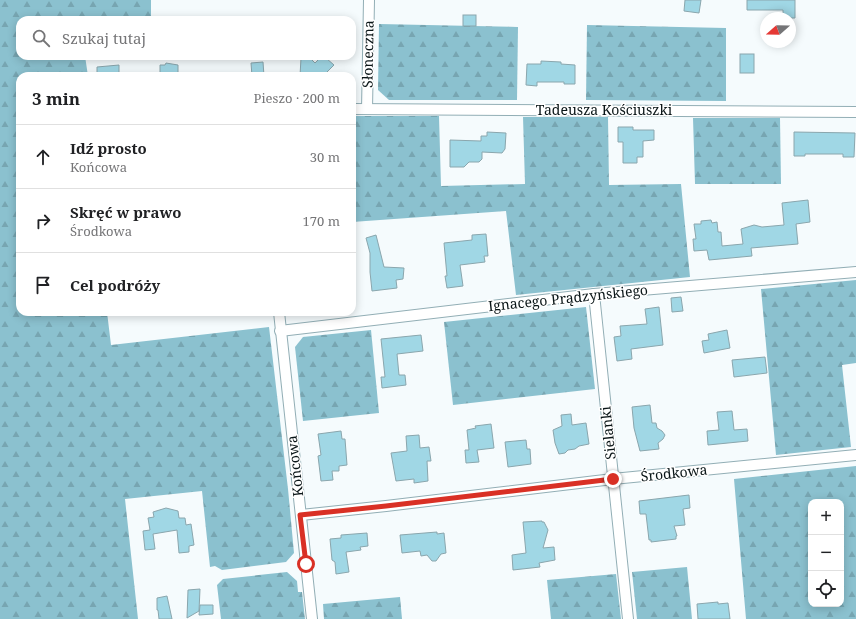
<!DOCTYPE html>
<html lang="pl">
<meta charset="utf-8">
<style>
:root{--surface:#fff;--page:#f6f6f6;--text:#202124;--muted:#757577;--line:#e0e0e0}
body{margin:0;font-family:"Noto Serif",serif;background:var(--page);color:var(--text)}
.controls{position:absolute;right:12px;bottom:12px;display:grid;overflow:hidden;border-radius:8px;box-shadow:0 2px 10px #0003}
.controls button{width:36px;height:36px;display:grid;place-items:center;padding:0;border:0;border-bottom:1px solid var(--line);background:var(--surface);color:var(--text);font:20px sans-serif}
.compass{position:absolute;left:760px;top:12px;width:36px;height:36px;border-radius:50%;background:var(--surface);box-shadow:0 2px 10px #0003;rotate:250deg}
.stop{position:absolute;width:12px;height:12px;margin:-9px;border:3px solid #d93025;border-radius:50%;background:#fff}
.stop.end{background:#d93025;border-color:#fff;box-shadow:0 1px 4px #0008}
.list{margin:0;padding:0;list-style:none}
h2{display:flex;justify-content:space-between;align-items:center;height:52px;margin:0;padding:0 16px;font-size:17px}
h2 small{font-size:13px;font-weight:400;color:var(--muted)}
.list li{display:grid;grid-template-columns:26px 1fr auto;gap:12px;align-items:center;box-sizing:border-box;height:64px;padding:0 16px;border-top:1px solid var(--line)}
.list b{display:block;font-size:15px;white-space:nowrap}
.list p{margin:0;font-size:13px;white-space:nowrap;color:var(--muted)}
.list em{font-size:13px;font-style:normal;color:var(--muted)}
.icon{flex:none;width:22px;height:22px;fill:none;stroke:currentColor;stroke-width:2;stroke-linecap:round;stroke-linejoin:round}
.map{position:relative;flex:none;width:856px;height:619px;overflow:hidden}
.search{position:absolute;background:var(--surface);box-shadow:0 2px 10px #0003;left:16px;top:16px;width:340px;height:44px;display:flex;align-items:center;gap:10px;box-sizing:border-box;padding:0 14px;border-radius:12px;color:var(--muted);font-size:15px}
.panel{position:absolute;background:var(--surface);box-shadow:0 2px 10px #0003;left:16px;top:72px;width:340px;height:244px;border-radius:12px}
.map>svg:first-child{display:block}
.forest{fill:url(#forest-firs);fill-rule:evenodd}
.building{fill:#a0d7e5;stroke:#8aa6ad}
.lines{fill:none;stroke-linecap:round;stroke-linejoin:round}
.minor-casing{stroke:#92aeb5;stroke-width:12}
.minor{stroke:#fff;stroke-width:10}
.route{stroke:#d93025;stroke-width:5}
.labels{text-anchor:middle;stroke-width:3;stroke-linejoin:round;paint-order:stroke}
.street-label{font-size:14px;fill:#0a1517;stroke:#fff}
</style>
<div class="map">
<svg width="856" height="619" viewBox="0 0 856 619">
<defs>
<pattern id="forest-firs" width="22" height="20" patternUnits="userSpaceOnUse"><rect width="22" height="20" fill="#8bc1cf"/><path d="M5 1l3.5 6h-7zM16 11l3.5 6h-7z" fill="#77a5b1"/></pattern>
</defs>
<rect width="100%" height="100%" fill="#f5fbfd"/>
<g class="forest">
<polygon points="0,0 151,0 151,19 105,17 90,20 20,20 20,56 85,56 88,76 20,76 20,312 107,312 111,345 269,327 288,489 294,553 286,562 222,570 215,566 210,567 202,491 125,499 138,619 0,619"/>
<polygon points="379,24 518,27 517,100 389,100 378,90"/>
<polygon points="587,25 726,28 726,101 586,100"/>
<polygon points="352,116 439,116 441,186 525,184 523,117 608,117 609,185 681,184 690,277 516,295 506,211 352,222"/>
<polygon points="693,118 780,118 781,184 695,184"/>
<polygon points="856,280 856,363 842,365 851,447 776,455 761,289"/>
<polygon points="586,307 595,389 453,405 444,322"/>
<polygon points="371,330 379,413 303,421 295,347 303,337"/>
<path d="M856,466V619H746L734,479ZM811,502H841V604H811Z"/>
<polygon points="687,567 692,619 637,619 632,572"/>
<polygon points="287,572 297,581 298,592 302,592 305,619 221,619 217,585 223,579"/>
<polygon points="616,574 621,619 551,619 547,580"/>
<polygon points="400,597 402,619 324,619 323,604"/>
</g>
<g class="building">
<polygon points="685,0 701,0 699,13 684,11"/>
<polygon points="747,0 795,0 795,18 783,18 783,10 747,10"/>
<rect x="463" y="15" width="13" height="11"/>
<rect x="740" y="54" width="14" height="19"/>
<polygon points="301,58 310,58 315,63 320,58 326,58 334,65 323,76 300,76"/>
<polygon points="541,61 561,62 561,64 575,65 575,84 564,84 564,82 537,82 537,86 526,85 527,64 541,64"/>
<polygon points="263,62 264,76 252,76 251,63"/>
<polygon points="166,63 178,65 178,76 160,76 160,65 165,65"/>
<polygon points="119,65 119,76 97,76 97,67"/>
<polygon points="618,127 633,127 633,130 654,130 654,140 643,141 643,157 637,157 637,163 623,163 623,142 618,142"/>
<polygon points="487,132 506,133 505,149 502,153 482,152 482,159 479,162 469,162 464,167 450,167 450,140 481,141 481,136 487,136"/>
<polygon points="794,132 855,133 854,157 843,157 843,154 805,154 805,156 794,156"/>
<polygon points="808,200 810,222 796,224 798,244 751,248 752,256 709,260 707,250 694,251 693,239 696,239 694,224 701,224 701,221 711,220 712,223 717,222 718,232 721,232 722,246 743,244 741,229 754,225 762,227 784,225 782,203"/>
<polygon points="486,234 488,256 484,256 485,262 460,265 463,286 447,288 445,276 447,276 444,243 472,240 472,235"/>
<polygon points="376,235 384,267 404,268 403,279 396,280 397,288 372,291 370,272 370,253 366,238"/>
<polygon points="681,297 683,311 672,312 671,298"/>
<polygon points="659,307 663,345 631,349 632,359 617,361 614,337 621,336 620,326 647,324 645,309"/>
<polygon points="727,330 730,348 704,353 702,341 709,340 708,334"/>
<polygon points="421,335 423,351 397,354 399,375 405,375 406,385 382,388 381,377 385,377 381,339"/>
<polygon points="765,357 767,373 734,377 732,360"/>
<polygon points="650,405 652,423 656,423 657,428 662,431 665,435 663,439 658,443 659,449 640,451 634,428 632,407"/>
<polygon points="732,411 734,430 747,429 748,441 708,445 707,431 719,430 717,412"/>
<polygon points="571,414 572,425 586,423 589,444 579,446 575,449 568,450 565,453 559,454 555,443 553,430 562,426 561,415"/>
<polygon points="491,424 494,448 477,450 479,462 466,463 465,450 469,450 467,430 476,428 475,426"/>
<polygon points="341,431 342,439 345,439 347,465 339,466 339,471 332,471 333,480 321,481 318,456 321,455 318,434"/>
<polygon points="419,435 420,448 429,447 431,461 427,461 428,481 414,483 414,479 396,481 391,453 407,451 406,436"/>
<polygon points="526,440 527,449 530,449 531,464 508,467 505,442"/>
<polygon points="689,495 690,508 683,509 685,525 674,526 677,536 676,536 676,539 651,542 651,540 649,540 646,514 640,514 639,501"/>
<polygon points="166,508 178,511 179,518 185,518 186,525 191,524 194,545 189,546 189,552 179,553 177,530 153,534 155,549 145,550 143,531 150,530 148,518 154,517 153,512"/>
<polygon points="542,521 542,522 544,522 548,530 543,548 554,547 555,560 539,563 540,567 513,570 512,555 526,553 523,522"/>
<polygon points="437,532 437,534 444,533 446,553 441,554 436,561 432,561 427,555 421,556 420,551 402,553 400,535"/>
<polygon points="367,533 368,546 360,547 361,550 346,552 349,572 336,574 335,562 332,560 330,539 341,538 341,535"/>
<polygon points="200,589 199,611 187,618 188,590"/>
<polygon points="167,596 172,619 159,619 158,610 157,610 157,598"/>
<polygon points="718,602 718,604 728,603 730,619 698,619 697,604"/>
<polygon points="200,605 213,605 213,614 199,615"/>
</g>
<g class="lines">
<g class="minor-casing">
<g id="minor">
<polyline points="352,109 856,112"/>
<polyline points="367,109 369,0"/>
<polyline points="594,294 628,619"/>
<polyline points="279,312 312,619"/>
<polyline points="280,331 594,294 856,272"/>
<polyline points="301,515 386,506 613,479 856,455"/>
</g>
</g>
<use href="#minor" class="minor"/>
</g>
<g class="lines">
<polyline class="route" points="306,564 300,515 386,506 613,479"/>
</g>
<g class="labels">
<g class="street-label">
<text transform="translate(368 54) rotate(-89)" y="5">Słoneczna</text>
<text x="604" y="115">Tadeusza Kościuszki</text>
<text transform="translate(568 298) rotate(-6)" y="5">Ignacego Prądzyńskiego</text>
<text transform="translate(608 433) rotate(-96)" y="5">Sielanki</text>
<text transform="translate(295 466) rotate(-96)" y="5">Końcowa</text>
<text transform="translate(674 473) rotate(-6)" y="5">Środkowa</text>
</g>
</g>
</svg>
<div class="controls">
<button>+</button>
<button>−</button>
<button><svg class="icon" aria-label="locate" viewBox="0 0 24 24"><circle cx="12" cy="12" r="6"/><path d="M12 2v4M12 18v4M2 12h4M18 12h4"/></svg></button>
</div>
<svg class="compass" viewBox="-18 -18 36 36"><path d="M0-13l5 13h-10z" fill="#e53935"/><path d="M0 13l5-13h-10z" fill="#757577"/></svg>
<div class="stop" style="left:306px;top:564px"></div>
<div class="stop end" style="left:613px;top:479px"></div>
<div class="search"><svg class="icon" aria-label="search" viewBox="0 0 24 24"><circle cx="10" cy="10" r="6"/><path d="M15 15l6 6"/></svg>Szukaj tutaj</div>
<section class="panel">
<h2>3 min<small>Pieszo · 200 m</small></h2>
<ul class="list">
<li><svg class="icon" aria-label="ahead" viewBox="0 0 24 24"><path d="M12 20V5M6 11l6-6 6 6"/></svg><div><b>Idź prosto</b><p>Końcowa</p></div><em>30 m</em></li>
<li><svg class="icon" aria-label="right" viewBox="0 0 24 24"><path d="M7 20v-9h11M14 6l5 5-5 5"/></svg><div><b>Skręć w prawo</b><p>Środkowa</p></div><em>170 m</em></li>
<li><svg class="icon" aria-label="arrive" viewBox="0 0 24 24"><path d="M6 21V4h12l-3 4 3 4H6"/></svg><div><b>Cel podróży</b></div></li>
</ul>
</section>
</div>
